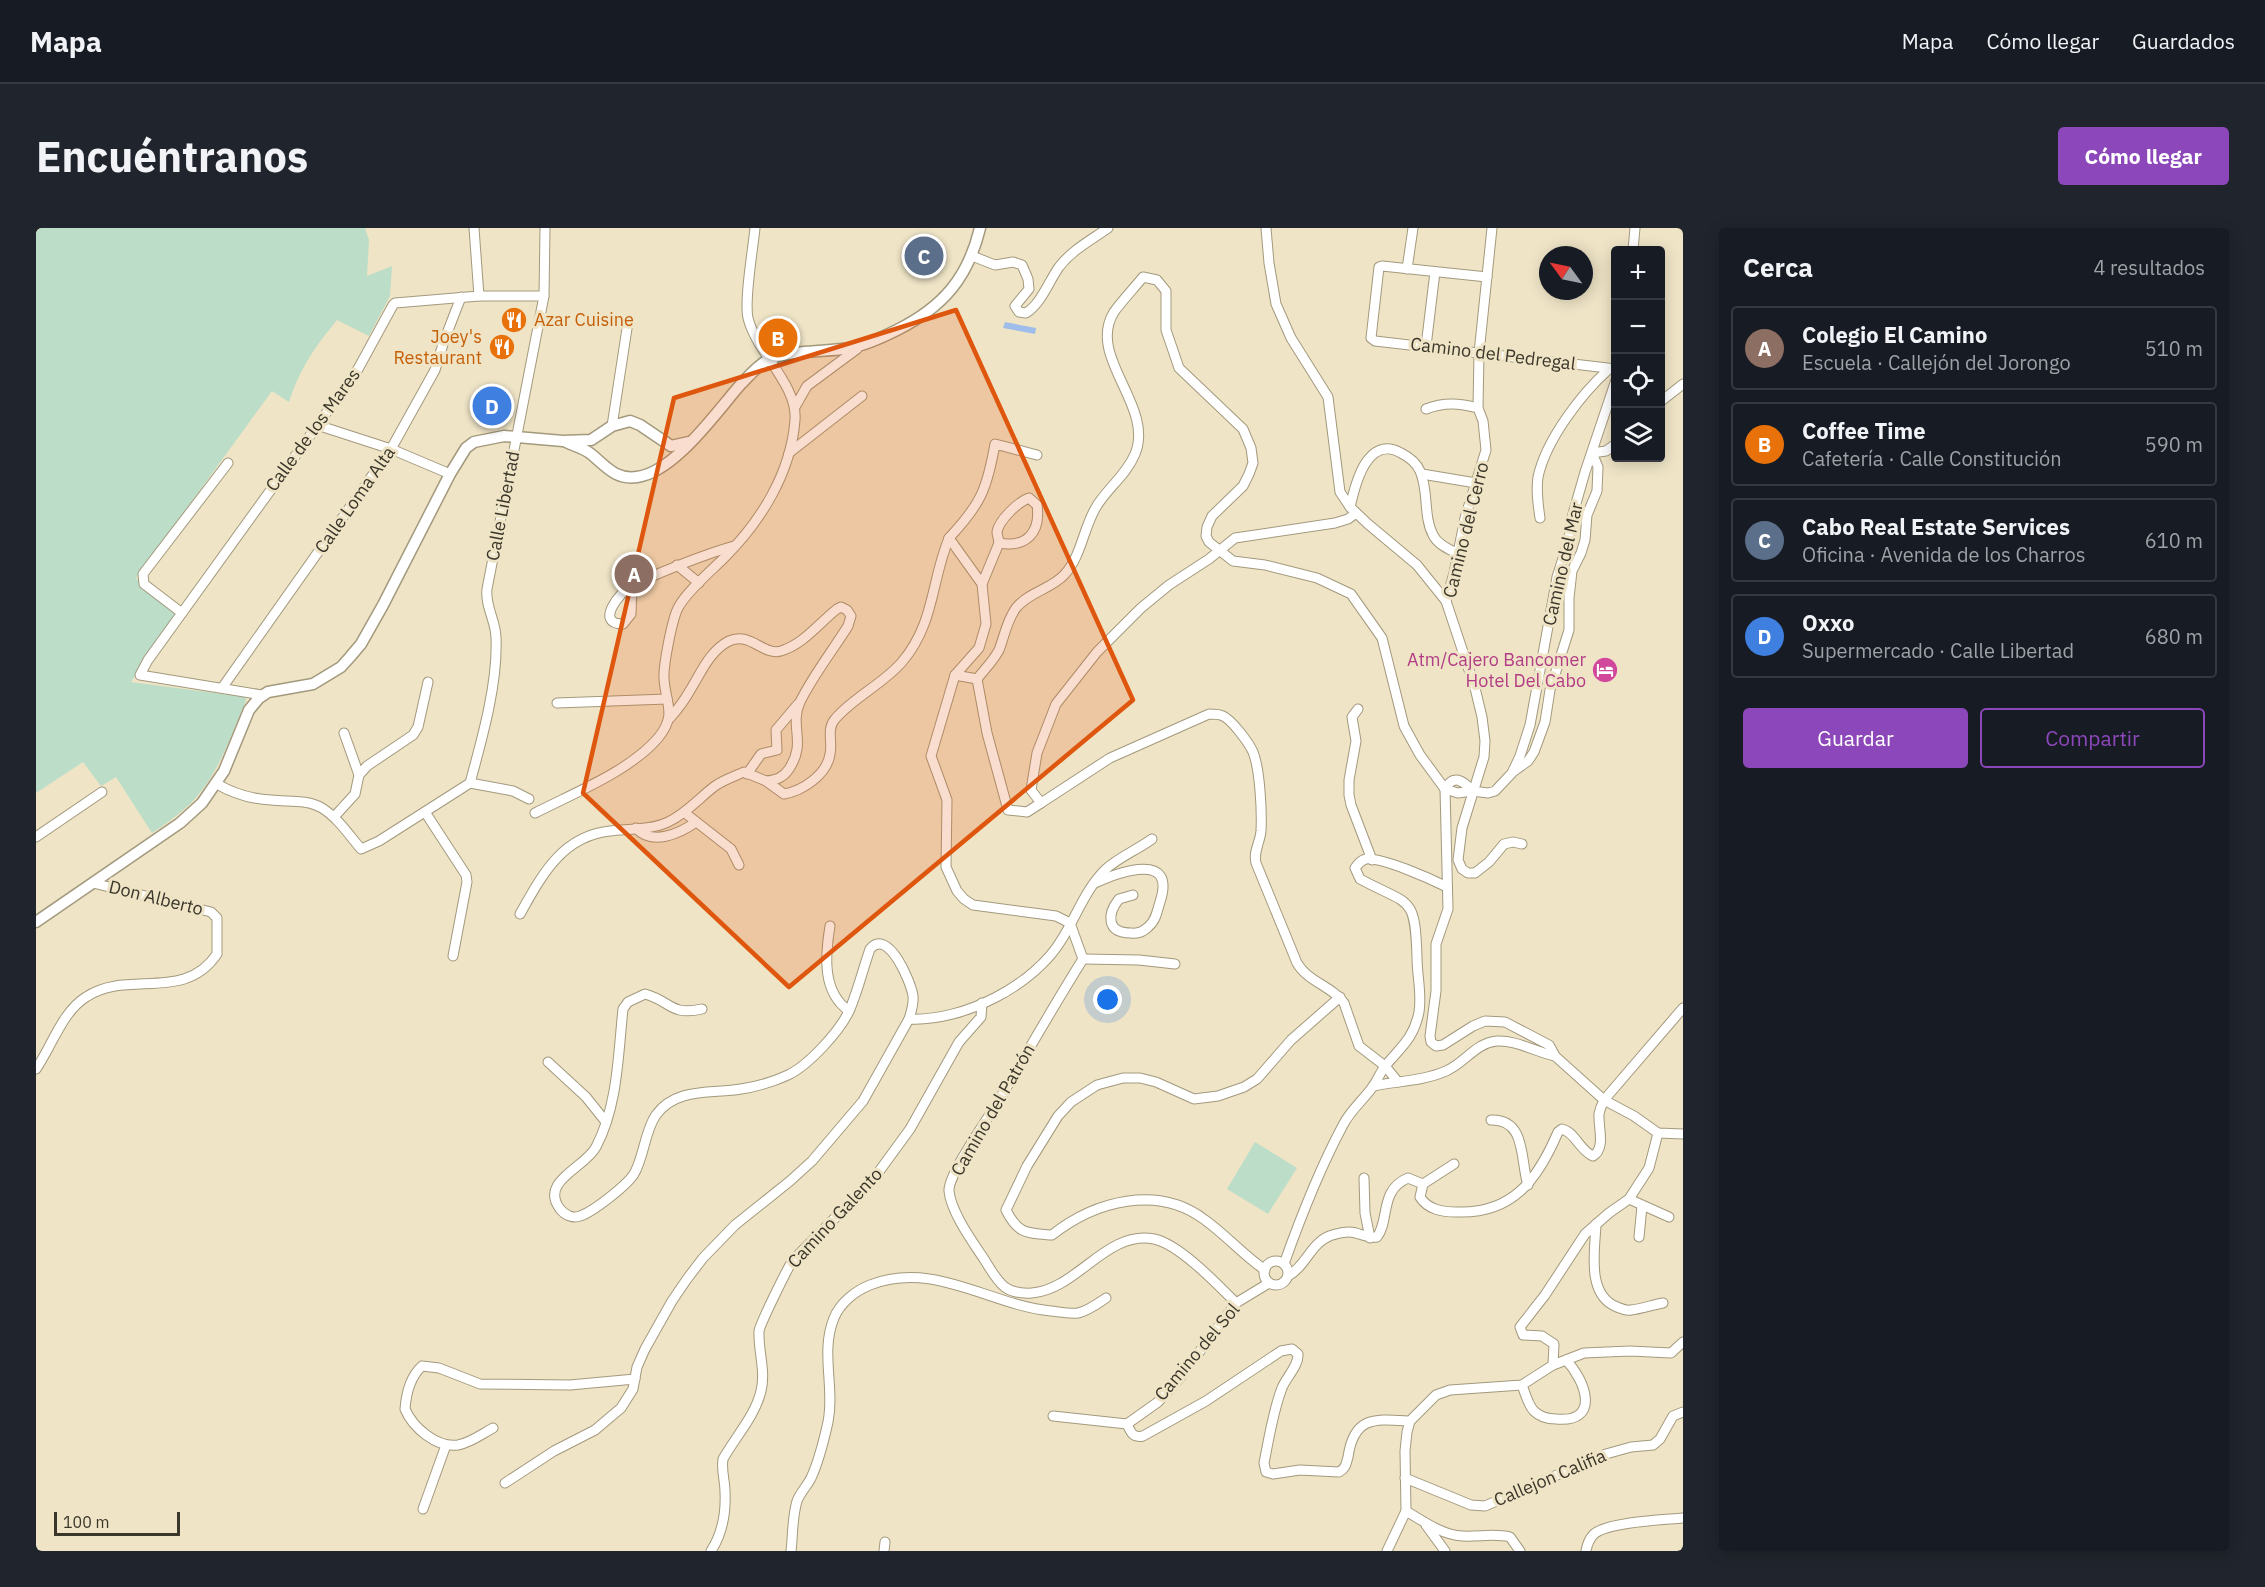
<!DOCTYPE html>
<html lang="es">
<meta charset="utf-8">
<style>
:root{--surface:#171b24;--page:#20242c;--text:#f1f3f6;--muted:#9ea1a6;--line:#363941;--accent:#8c47ba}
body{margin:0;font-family:"IBM Plex Sans",sans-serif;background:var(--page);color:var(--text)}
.controls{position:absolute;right:18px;top:18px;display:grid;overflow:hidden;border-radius:6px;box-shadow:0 3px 15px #0003}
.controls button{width:54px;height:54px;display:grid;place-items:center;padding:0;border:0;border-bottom:2px solid var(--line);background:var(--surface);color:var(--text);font:30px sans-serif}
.compass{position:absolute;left:1503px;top:18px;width:54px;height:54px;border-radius:50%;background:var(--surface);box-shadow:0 3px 15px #0003;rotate:303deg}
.scale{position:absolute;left:18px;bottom:15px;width:126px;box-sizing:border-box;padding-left:6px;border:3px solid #3a362a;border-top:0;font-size:16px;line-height:21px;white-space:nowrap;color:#3a362a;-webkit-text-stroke:4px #efe4c6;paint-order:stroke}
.you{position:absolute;left:1072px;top:772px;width:21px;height:21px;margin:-15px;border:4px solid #fff;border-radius:50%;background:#1a73e8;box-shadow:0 0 0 9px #1a73e833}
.badge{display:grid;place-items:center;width:39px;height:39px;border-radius:50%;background:var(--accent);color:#fff;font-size:20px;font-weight:700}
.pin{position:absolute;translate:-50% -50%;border:3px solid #fff;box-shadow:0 2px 6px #0006}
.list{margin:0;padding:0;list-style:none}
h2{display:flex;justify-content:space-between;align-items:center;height:78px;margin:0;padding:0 24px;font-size:26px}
h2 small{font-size:20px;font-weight:400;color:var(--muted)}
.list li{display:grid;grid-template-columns:39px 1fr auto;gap:18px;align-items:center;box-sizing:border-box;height:84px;margin:0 12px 12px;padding:0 12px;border:2px solid var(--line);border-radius:6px}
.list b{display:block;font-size:22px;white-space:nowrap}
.list p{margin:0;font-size:20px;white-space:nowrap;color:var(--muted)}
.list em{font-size:20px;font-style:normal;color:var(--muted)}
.actions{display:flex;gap:12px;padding:18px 24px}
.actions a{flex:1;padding:14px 0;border:2px solid var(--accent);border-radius:6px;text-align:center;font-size:21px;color:var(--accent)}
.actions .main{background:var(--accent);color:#fff}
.icon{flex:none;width:33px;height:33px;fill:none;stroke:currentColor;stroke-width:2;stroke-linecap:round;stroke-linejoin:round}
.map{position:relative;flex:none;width:1647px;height:1323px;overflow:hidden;border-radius:6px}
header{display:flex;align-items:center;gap:36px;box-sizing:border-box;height:84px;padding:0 30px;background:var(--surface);border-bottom:2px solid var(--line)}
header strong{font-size:28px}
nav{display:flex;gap:33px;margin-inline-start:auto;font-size:21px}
.intro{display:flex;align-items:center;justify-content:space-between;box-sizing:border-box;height:144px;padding:0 36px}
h1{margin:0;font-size:42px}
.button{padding:15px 27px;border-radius:6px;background:var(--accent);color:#fff;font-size:21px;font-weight:700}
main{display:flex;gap:36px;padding:0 36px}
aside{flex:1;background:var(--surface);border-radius:6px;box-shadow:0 3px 15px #0003}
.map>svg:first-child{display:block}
.green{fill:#bcddc8}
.water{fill:#9ebdea}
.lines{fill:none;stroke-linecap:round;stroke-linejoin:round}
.minor-casing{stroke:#a3997d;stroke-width:11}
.tertiary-casing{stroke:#a3997d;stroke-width:13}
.minor{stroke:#fff;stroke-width:9}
.tertiary{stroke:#fff;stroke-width:10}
.marked{fill:#df570e;fill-opacity:0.2;stroke:#df570e;stroke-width:4.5;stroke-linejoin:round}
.labels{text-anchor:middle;stroke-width:6;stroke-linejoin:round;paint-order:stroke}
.food-label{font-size:18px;fill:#c56008;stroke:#efe4c6;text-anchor:start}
.street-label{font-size:18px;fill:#3a362a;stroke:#efe4c6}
.hotel-label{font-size:18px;fill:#b23c85;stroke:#efe4c6;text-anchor:end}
</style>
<header>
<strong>Mapa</strong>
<nav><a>Mapa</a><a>Cómo llegar</a><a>Guardados</a></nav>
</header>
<div class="intro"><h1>Encuéntranos</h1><a class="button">Cómo llegar</a></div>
<main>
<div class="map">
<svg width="1647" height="1323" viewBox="0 0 1647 1323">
<rect width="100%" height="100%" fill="#efe4c6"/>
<g class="green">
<path d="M0,0H329L333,12L331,48L356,38L354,68L333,108L301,92C278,120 265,139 253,174L236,163L100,350L140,386L95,454L209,469L210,473C197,502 186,536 166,562C153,580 134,593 116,605L80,549L65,558L47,534L0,565Z"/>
<polygon points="1219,914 1261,940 1232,986 1191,961"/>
</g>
<polygon class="water" points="969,94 1000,100 999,106 967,100"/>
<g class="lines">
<g class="minor-casing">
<g id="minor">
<polyline points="438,0 443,68"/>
<polyline points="1230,0 1233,35 1240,76 1255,110 1292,169 1304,264 1314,279 1332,296 1381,337 1410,373"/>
<polyline points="1456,0 1443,125 1442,180 1447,193 1450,222 1429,290 1418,345 1410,373 1439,460 1446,489 1449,513 1448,529 1426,600 1422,632 1426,641 1432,645 1439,645 1453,634 1468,616 1477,614 1486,616"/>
<polyline points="1597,22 1599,0"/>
<path d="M936,28L959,37L977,34L986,37L992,51L993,61L979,78L983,84L990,85C1005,76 1013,53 1023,39C1036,22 1055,12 1072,0"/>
<polyline points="1371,41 1377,0"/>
<polyline points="1451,49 1346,38 1343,39 1335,110 1339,113 1580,141"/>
<polyline points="1390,118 1399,44"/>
<polyline points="1624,174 1647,156"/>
<polyline points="759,179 771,158 821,121"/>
<path d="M1390,181C1408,174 1423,175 1442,180"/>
<polyline points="281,197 355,221 414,246"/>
<polyline points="576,198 592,94"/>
<polyline points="753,225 826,168"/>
<polyline points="1556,225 1570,223 1580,216"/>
<path d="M1001,227L959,216C951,261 945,276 913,310L946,356L950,396L943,420L919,447L895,528L911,572L910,639L921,663L928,671L937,677L1005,686L1020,688L1034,695L1047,731C1018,777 991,825 963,872C953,889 912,946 913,963C915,984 936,1013 948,1031C962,1053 967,1067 996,1065C1042,1061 1070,1002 1118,1011C1143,1016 1181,1056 1200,1075"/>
<polyline points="1386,246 1440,255"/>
<path d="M993,270L1001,277C1005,305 990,320 963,315C963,311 961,308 961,304C963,292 982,274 993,270Z"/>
<path d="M1314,279C1319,257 1331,206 1365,225C1373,229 1380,234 1384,243C1393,263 1387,288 1397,307C1402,317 1413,321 1422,326"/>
<path d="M1504,290C1502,276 1500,263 1502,249C1510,212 1545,166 1573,141"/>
<polyline points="641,337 663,355"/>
<polyline points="946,356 963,315"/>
<path d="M596,357L595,386L587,396C558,396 584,364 596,357C630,342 663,328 698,318"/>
<polyline points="146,385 108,356 107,346 192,235"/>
<path d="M919,447L941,451C948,442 958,432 963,422C969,407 970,394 980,380C993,364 1015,361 1028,347C1045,329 1047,302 1059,281C1069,262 1090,248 1099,226C1119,178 1050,129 1078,84C1085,74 1099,59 1107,49L1121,52L1130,63V102L1143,140L1207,201L1215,220L1217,235L1213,246L1207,258L1176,288L1171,299L1170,308L1173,314L1197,333L1229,337L1281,350L1315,366L1346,410L1368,498L1384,527L1409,561"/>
<polyline points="941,451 951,505 972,582 991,584 1005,575 995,562 1001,525 1020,476 1061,424 1105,380 1133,357 1173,331 1199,310 1299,295 1312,291 1320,285"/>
<polyline points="186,460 355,221 399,142 408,113 425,69"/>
<polyline points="226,467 104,447 112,432 322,141 357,77 359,75 443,68 508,68"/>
<polyline points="521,475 631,471"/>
<polyline points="1322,481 1316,489 1320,513 1313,552 1313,567 1315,577 1336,632"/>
<path d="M634,490C641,482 648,473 653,464C664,447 673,423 693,413C714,403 727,428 745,423C768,416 783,395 801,381L805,379L811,382L815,388L812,398C797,422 776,449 764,474C753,499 771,514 753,541C747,550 740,552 730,553"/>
<polyline points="1478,543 1492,533 1498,524 1509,494 1514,462 1533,402 1533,370 1536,343 1545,325 1549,312 1551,287 1561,263 1562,239 1556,225"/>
<polyline points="711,546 725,526 741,522 740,502 762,476"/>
<polyline points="323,547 331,538 377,507 382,499 392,454"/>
<path d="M434,555C446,511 462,455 460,410C460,393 449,379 451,361L508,68L509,0"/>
<path d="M181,556C198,566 215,571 235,572C252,574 271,571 286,580C302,590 313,607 325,621L343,613L434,555L477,563L493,571"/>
<polyline points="1409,561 1422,565 1436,563 1452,565 1459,563 1476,545 1484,528 1494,497 1521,349 1532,315 1537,286 1549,244 1580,152"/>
<path d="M1436,563C1427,552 1417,546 1409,561L1412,681L1400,716V763L1394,808L1395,814L1400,818L1407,817L1437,798L1449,793L1469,794L1513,817L1519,828L1568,872L1598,888L1622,905L1647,906"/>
<path d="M1005,575L1074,530L1173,486C1178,486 1183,486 1187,488C1196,492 1213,515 1217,524C1224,541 1226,584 1225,603C1224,615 1217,623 1220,635L1261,735C1272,754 1296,758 1308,775L1323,818L1349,838L1362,854"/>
<polyline points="389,584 430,647 431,654 417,728"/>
<path d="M499,585C538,565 594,543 622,510C641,487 630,477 628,451C627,438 636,392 642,380C650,364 675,343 688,330C725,293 755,245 759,192C762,157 720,124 712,90C708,72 717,21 719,0"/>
<polyline points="649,585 695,621 703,637"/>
<polyline points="298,589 319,566 323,547 308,505"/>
<path d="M600,600C616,618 643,606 660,594"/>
<polyline points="0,609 66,564"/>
<path d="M1059,655C1083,644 1141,623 1124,674C1121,683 1120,693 1112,699C1108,703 1102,706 1095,705C1070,705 1071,686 1083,671L1097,667"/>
<path d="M484,686C506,647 526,608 574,603C592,601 615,602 632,594C651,585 663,570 679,558C687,552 699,548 708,544L730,553L748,566C766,563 791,547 794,526C797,514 790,502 799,491C818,469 847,456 866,434C899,395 895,353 913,310"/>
<path d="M794,698C789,728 786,764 813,783"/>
<polyline points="1047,731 1103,732 1139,736"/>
<path d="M666,781C634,788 635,773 609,766L592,774L587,781C582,827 582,877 560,919C549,940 503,953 524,981C529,987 537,991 544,988C557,984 591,957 598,946C608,929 609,902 620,887C640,859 676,866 705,861C719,859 739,853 752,847C773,837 805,802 814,781C822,762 827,741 834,721C852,699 875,754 877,768C878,776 875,784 873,791C927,794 999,757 1026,711C1040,689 1050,660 1070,641C1083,629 1101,622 1116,611"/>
<polyline points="512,834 550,869 570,894"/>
<path d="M0,841C16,818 26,784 50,769C92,741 148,775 181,726V690L175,684L57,655"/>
<path d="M1337,858C1362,853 1387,853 1410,843C1429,835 1439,815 1461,813C1480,812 1500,824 1519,828"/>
<path d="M1455,892C1491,891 1484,933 1492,957"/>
<path d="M1418,936L1387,956L1384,969C1392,982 1407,984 1421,984C1477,986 1502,951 1522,904L1526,901C1539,904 1544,923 1557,928C1570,920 1562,899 1563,886C1564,881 1566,876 1568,872L1647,780"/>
<polyline points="1328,950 1329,985 1334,1010"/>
<polyline points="1593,971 1633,989"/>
<path d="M1560,996C1559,1022 1550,1067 1581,1079C1586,1081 1590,1083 1595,1082C1605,1081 1616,1077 1627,1075"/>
<polyline points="1603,1009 1606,978"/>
<circle cx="1240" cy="1045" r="12"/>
<path d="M1248,1036C1265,988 1283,942 1307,897C1314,883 1326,873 1335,861C1341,854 1344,844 1350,837C1365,819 1378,810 1383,784C1386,766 1381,748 1381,729C1379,666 1374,678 1324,651L1319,640C1322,636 1325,632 1330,631C1346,629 1395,651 1411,659"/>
<path d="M1229,1042C1207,1027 1190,1007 1169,992C1122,956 1059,973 1016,1007C990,1005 982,1006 970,982L991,938L1022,888L1035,874L1061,857L1087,850H1104L1120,854L1158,871L1182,868L1208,859L1221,851L1255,812L1304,769"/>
<path d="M1252,1048C1272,1037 1275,1011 1300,1006C1307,1004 1316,1003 1323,1006C1330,1008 1333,1010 1341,1009C1354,992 1343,962 1372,950L1387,956"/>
<polyline points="1517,1137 1518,1116 1506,1108 1487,1107 1484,1099 1509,1067 1549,1006 1573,985 1593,971 1613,940 1622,905"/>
<path d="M1486,1157C1489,1165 1492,1177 1498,1183C1504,1189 1511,1191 1520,1191C1565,1195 1550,1153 1530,1132"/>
<polyline points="1017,1188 1091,1196"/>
<path d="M1091,1196C1095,1205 1097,1210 1107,1208L1170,1173L1245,1123L1256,1121L1262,1126C1263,1138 1250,1149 1246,1160C1237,1183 1233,1210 1228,1235L1230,1244L1237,1246L1264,1242L1303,1244C1310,1240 1310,1236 1312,1229C1318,1187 1340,1191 1374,1193"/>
<polyline points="1091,1196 1122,1174 1143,1151 1200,1075 1233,1055"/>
<path d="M457,1200C446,1206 434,1215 422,1217C401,1220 377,1200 369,1181C370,1167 374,1149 386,1138L403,1140L444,1156L534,1157L599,1151"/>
<polyline points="1369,1250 1435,1277 1449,1278 1570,1226 1595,1219 1617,1217 1624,1211 1637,1188 1647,1184"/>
<polyline points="469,1255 518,1223 559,1202 585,1180 597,1161 601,1139 609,1121 636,1073 651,1051 667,1030 699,997 754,953 776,933 827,873 873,791"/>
<polyline points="387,1281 410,1217"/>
<path d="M1370,1283C1387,1293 1406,1307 1426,1308C1442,1309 1459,1305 1474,1309L1484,1323"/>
<polyline points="1390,1297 1409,1323"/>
<path d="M675,1323C686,1306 690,1284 689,1264C689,1252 685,1242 687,1231C700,1208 719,1188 725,1163C730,1143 722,1123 723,1103C724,1096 752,1039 757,1032L836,953L874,901L923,814L945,789L946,775"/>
<path d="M755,1323C757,1307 756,1290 761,1273C764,1265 771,1258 775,1250C783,1233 788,1212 792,1194C799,1159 784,1124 798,1090C804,1075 819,1063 834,1057C898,1032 953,1077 1015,1083C1024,1084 1033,1086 1042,1085C1052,1083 1061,1076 1070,1070"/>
<polyline points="848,1323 849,1314"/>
<polyline points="1351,1323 1370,1283 1369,1223 1371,1204 1374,1193 1400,1167 1414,1162 1486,1157 1517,1137 1548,1125 1594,1123 1635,1125 1647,1114"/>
<path d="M1550,1323C1551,1317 1553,1311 1558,1306C1572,1294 1627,1292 1647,1290"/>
</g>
</g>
<g class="tertiary-casing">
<g id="tertiary">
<path d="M530,214C538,218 548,220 555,226C570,238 579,252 601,249C639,244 681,183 705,156C713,148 722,137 732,132C752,122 791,124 814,120C830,117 845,110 861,102C907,79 932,50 944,0"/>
<polyline points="0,694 144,595 166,575 188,543 213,482 223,470 232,464 277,456 305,439 314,429 325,416 347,377 414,246 430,220 438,214 468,208 527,213 555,212 576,198 594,193 604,197 635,218 653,214"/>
</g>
</g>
<use href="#minor" class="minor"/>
<use href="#tertiary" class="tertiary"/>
</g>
<path class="marked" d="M920,82L1097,472L753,759L547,565L638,170Z"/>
<defs>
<g id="restaurant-disc" transform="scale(1.35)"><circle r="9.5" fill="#e8710a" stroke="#efe4c6"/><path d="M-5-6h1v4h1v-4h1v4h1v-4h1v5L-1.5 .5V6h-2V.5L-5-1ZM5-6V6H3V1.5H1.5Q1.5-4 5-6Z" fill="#fff"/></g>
<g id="hotel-disc" transform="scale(1.35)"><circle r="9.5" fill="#d1479c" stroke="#efe4c6"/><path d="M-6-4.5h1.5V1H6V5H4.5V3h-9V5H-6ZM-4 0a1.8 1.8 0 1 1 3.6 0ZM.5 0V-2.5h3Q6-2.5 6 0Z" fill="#fff"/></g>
</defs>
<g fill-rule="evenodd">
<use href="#restaurant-disc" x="478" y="92"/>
<use href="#restaurant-disc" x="466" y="119"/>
<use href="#hotel-disc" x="1569" y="442"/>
</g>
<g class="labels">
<g class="food-label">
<text x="498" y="98">Azar Cuisine</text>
<text x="446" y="115" text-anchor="end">Joey's<tspan x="446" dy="21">Restaurant</tspan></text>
</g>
<g class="street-label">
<text transform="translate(1457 126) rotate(7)" y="6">Camino del Pedregal</text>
<text transform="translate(277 202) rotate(-54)" y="6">Calle de los Mares</text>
<text transform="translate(319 272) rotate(-55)" y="6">Calle Loma Alta</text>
<text transform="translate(467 278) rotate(-79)" y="6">Calle Libertad</text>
<text transform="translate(1430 302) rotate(-76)" y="6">Camino del Cerro</text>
<text transform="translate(1527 336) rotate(-77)" y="6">Camino del Mar</text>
<text transform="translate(120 670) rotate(14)" y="6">Don Alberto</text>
<text transform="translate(957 882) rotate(-60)" y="6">Camino del Patrón</text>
<text transform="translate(799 990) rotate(-47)" y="6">Camino Galento</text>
<text transform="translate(1161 1124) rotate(-50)" y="6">Camino del Sol</text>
<text transform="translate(1514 1250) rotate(-23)" y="6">Callejon Califia</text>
</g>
<g class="hotel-label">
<text x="1550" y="438">Atm/Cajero Bancomer<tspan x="1550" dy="21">Hotel Del Cabo</tspan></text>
</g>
</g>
</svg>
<div class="controls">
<button>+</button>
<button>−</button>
<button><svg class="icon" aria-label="locate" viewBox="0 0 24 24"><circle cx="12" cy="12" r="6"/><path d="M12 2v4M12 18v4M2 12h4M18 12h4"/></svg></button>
<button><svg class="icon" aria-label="layers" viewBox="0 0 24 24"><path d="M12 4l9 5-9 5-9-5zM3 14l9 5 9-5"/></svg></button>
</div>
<svg class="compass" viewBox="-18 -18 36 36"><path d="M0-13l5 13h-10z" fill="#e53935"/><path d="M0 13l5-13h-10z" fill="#9ea1a6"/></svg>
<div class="scale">100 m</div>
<div class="you"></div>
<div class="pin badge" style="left:598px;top:346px;background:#8d6e63">A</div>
<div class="pin badge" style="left:742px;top:110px;background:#e8710a">B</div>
<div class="pin badge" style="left:888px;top:28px;background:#5c6f8a">C</div>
<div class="pin badge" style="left:456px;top:178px;background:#3f7fe0">D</div>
</div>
<aside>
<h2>Cerca<small>4 resultados</small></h2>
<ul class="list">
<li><span class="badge" style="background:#8d6e63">A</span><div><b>Colegio El Camino</b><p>Escuela · Callejón del Jorongo</p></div><em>510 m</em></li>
<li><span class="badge" style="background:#e8710a">B</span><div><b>Coffee Time</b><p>Cafetería · Calle Constitución</p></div><em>590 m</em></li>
<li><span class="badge" style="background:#5c6f8a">C</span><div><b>Cabo Real Estate Services</b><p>Oficina · Avenida de los Charros</p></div><em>610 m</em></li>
<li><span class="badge" style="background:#3f7fe0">D</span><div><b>Oxxo</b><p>Supermercado · Calle Libertad</p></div><em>680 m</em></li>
</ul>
<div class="actions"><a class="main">Guardar</a><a>Compartir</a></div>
</aside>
</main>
